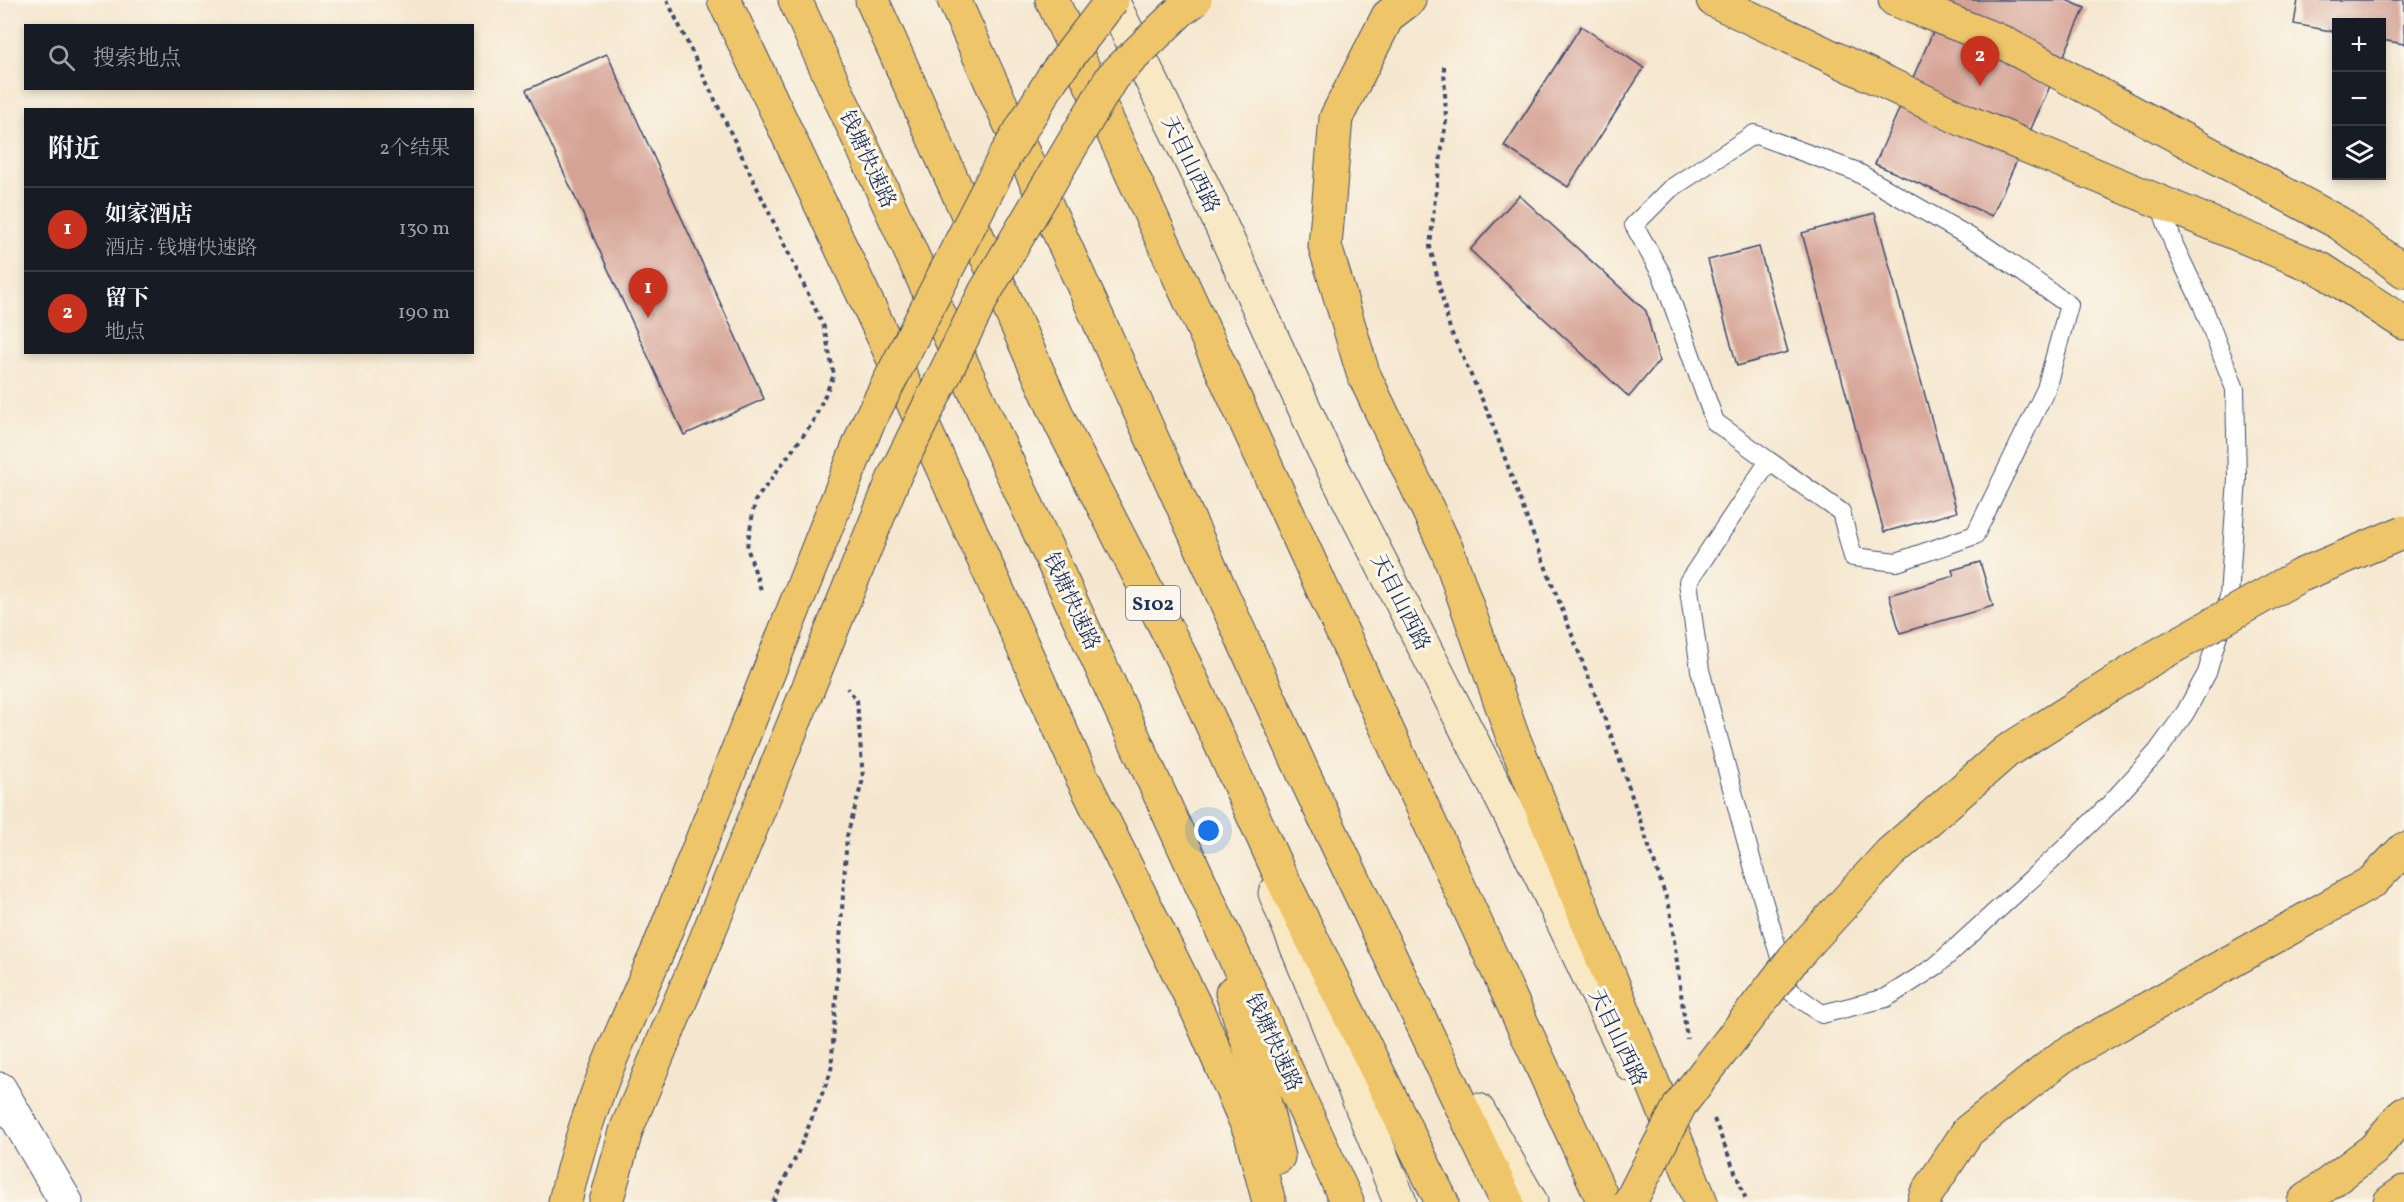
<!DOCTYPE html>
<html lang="zh">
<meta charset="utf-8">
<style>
:root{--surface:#171b24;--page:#20242c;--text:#f1f3f6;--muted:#9ea1a6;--line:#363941;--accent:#c8321e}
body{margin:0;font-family:Vollkorn,"Noto Serif SC",serif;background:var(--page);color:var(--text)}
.controls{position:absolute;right:18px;top:18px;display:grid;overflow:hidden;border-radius:0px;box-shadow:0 3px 9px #0003}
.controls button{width:54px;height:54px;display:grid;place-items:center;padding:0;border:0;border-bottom:2px solid var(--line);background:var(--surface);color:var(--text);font:30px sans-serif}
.you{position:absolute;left:1209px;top:831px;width:21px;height:21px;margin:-15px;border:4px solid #fff;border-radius:50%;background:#1a73e8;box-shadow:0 0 0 9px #1a73e833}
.badge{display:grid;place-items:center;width:39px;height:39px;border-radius:50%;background:var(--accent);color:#fff;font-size:20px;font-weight:700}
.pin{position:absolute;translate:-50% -50px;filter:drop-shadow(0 2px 3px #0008)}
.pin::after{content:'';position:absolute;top:32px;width:21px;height:18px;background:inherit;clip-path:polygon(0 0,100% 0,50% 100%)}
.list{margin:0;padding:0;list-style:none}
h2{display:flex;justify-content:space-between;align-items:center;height:78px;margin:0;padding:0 24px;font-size:26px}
h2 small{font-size:20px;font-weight:400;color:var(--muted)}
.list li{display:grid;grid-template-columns:39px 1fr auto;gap:18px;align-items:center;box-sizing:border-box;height:84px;padding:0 24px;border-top:2px solid var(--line)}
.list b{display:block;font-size:22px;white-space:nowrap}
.list p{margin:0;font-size:20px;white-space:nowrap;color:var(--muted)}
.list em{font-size:20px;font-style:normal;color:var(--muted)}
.icon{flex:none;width:33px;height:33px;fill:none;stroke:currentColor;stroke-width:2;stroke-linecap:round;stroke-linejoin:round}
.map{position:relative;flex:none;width:2404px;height:1202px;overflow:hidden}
.search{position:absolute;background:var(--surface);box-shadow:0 3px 9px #0003;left:24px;top:24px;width:450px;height:66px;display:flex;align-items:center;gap:15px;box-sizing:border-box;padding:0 21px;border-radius:0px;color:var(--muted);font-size:22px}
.panel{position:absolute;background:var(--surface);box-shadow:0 3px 9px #0003;left:24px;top:108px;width:450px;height:246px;border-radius:0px}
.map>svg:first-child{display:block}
.building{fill:#d5a395}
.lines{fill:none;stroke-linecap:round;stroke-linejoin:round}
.lane-casing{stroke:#3c4b6f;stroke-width:20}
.street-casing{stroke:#3c4b6f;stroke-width:35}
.secondary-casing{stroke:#3c4b6f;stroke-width:35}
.primary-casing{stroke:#3c4b6f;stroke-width:35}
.highway-casing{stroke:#3c4b6f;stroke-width:35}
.path{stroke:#3c4b6f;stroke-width:4;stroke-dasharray:4.5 4.5;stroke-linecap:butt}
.lane{stroke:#fff;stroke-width:18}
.street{stroke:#fff;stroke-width:33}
.secondary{stroke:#f8e8c3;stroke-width:33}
.primary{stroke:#eec569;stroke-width:33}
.highway{stroke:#eec569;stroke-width:33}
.highway-bridge-casing{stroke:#3c4b6f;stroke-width:35;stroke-linecap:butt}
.highway-bridge{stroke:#eec569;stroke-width:33}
.labels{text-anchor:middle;stroke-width:6;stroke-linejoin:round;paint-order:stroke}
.shield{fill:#fbf7ec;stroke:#5e6b89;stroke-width:1.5}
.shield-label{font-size:20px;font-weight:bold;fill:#1b2f5e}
.street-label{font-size:21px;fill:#1b2f5e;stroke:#fbf7ec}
</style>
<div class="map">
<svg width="2404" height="1202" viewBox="0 0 2404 1202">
<rect width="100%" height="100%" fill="#fbf7ec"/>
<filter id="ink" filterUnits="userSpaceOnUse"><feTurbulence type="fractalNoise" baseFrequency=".0167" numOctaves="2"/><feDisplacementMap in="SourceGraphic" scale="12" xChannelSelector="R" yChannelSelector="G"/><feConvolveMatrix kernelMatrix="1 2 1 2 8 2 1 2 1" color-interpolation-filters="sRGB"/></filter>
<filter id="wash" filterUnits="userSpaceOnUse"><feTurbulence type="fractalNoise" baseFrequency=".008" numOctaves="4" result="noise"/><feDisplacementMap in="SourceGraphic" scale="24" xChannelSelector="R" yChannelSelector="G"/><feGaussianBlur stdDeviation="1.35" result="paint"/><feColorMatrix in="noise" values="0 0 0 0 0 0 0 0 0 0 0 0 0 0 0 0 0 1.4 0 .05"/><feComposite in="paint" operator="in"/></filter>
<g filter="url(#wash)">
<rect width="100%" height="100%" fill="#f5e7cf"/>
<g id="blocks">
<g class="building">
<polygon points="1947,0 2066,0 2085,8 1992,216 1875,164"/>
<polygon points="2298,0 2404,0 2404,44 2382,40 2382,22 2336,22 2336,32 2294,24"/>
<polygon points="1581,26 1644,68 1568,187 1504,146"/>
<polygon points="607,54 764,399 684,435 526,90"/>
<polygon points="1519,195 1646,311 1659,361 1629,397 1470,250"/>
<polygon points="1875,213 1957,512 1884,532 1802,233"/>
<polygon points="1759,247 1788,352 1737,366 1708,260"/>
<polygon points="1980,562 1993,606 1900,633 1889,595 1954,576 1952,570"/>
</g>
</g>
</g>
<g filter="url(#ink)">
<use href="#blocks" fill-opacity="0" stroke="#3c4b6f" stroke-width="1.5"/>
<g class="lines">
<g class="lane-casing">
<polyline id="lane" points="1769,461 1841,512 1853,557 1897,562 1975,535 2046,389 2069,305 1987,247 1855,171 1754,134 1670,189 1634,225 1662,275 1715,422 1769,461 1688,582 1700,670 1755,873 1790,991 1822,1014 1886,998 1936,966 2063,850 2110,804 2157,752 2185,713 2207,673 2229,597 2237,478 2235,389 2202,304 2174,245 2159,201"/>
</g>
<g class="street-casing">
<polyline id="street" points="0,1089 66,1202"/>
</g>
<g class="secondary-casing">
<g id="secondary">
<polyline points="1112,0 1205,190 1323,449 1537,868 1631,1065"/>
<polyline points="1275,893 1400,1202"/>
<polyline points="1478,1110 1531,1202"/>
</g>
</g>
<g class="primary-casing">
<g id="primary">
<polyline points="872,0 1062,426 1184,663 1276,866 1442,1202"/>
<polyline points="954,0 1305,777 1507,1202"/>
</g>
</g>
<g class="highway-casing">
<g id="highway">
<polyline points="724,0 882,334 1080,773 1198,1012 1251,1134 1269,1202"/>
<polyline points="795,0 1347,1202"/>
<polyline points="1052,0 1604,1202"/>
<polyline points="1409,0 1388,16 1336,118 1325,246 1363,373 1448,552 1511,732 1701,1202"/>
<polyline points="1713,0 1966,121 2321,269 2404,323"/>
<polyline points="1895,0 2000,41 2339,223 2404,271"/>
<polyline points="1232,993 1257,1071 1278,1157"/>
<path d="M565,1202C584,1114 620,1035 657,953"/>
<polyline points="606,1202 627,1128 695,966"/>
<polyline points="1924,1202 1926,1195 1968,1131 2063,1056 2372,882 2404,849"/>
<polyline points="2304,1202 2374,1149 2404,1113"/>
<polyline points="2390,1202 2404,1192"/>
</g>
</g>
<g class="path">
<polyline points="667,0 824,327 834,375 813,422 755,501 747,547 761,590"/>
<polyline points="1444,66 1446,121 1435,198 1430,247 1450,329 1490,417 1527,519 1614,743 1670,909 1687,1039"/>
<polyline points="1714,1119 1747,1202"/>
<polyline points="773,1202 796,1157 831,1072 847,836 863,779 857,700 847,688"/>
</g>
<use href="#lane" class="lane"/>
<use href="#street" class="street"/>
<use href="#secondary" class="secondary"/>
<use href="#primary" class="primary"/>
<use href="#highway" class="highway"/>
<g class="highway-bridge-casing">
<g id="highway-bridge">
<polyline points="657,953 867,425 1005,156 1053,77 1112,0"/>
<polyline points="695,966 895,475 985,292 1112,77 1180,11 1195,0"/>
<polyline points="1630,1202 1680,1105 1794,958 1890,853 2007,751 2155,657 2299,576 2404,532"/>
</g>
</g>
<use href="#highway-bridge" class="highway-bridge"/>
</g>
</g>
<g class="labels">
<rect class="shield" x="1126" y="586" width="54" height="34" rx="4.5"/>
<g class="shield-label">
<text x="1153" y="610">S102</text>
</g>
<g class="street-label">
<text transform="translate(868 159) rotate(65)" y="7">钱塘快速路</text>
<text transform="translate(1191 164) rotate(64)" y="7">天目山西路</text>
<text transform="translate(1072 601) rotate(65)" y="7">钱塘快速路</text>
<text transform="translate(1401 602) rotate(63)" y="7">天目山西路</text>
<text transform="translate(1618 1037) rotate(64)" y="7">天目山西路</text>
<text transform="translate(1274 1042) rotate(65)" y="7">钱塘快速路</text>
</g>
</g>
</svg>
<div class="controls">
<button>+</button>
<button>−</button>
<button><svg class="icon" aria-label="layers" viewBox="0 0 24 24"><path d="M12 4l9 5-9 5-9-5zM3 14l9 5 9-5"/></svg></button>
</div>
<div class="you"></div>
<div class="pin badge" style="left:648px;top:318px">1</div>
<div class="pin badge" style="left:1980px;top:86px">2</div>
<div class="search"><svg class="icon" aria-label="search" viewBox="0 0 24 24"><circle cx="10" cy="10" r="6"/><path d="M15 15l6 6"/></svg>搜索地点</div>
<section class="panel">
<h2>附近<small>2个结果</small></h2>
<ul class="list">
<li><span class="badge">1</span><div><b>如家酒店</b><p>酒店 · 钱塘快速路</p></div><em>130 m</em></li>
<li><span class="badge">2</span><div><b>留下</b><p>地点</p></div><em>190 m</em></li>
</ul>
</section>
</div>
